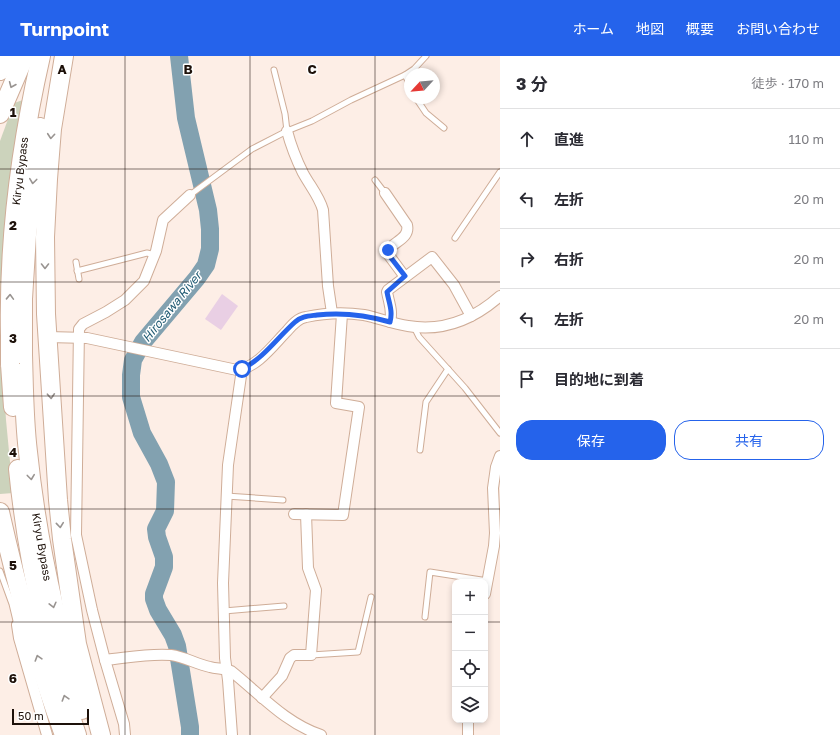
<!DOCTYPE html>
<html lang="ja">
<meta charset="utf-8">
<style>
:root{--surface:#fff;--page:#f2f2f3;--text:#2b2b33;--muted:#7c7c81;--line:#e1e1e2;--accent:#2563eb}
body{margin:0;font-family:"Golos Text","Noto Sans JP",sans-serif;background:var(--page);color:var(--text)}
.controls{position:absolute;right:12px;bottom:12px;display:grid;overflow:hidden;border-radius:8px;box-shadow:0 2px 6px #0003}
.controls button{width:36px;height:36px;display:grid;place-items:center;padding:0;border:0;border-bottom:1px solid var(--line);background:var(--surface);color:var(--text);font:20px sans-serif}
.compass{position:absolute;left:404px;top:12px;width:36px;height:36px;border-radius:50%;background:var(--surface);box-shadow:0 2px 6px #0003;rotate:244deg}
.scale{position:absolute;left:12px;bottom:10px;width:77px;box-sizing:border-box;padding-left:4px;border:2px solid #1d110a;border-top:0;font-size:11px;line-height:14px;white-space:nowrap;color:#1d110a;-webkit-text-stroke:3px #fff;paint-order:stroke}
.stop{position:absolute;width:12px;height:12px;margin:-9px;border:3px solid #2563eb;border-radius:50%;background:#fff}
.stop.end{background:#2563eb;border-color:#fff;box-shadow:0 1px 4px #0008}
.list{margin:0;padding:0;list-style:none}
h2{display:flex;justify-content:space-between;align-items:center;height:52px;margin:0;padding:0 16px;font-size:17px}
h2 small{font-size:13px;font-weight:400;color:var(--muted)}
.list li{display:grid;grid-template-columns:26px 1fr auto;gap:12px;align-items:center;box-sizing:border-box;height:60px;padding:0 16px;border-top:1px solid var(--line)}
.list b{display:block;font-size:15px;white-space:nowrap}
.list em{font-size:13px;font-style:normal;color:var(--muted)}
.actions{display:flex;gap:8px;padding:12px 16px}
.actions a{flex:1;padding:9px 0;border:1px solid var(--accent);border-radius:16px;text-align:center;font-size:14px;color:var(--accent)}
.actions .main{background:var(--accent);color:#fff}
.icon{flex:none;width:22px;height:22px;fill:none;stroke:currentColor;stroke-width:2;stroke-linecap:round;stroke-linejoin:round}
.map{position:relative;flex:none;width:500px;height:679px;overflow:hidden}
header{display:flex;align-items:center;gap:24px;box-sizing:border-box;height:56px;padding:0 20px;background:var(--accent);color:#fff}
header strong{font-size:19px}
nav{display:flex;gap:22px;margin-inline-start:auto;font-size:14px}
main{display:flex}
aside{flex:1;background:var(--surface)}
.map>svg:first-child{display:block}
.green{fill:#ccd3bc}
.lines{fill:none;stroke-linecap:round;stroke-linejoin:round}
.river{stroke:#82a1b0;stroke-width:18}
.building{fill:#e9cfe4}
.lane-casing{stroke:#cfad98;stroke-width:7}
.street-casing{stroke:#cfad98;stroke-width:12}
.highway-casing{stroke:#cfad98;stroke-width:20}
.lane{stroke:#fff;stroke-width:5}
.street{stroke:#fff;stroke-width:10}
.highway{stroke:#fff;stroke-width:18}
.highway-bridge-casing{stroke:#cfad98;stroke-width:20;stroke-linecap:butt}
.highway-bridge{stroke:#fff;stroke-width:18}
.oneway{stroke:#999491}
.route{stroke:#2563eb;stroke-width:5}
.grid{fill:none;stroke:#1d110a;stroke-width:1;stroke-opacity:0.55}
.labels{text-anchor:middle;stroke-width:3;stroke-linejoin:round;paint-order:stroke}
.street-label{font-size:11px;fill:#1d110a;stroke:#fff}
.water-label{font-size:12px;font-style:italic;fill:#225c74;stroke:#fff}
.grid-label{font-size:13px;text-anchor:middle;font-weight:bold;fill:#1d110a;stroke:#fff;stroke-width:3;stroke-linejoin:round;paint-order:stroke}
</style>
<header>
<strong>Turnpoint</strong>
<nav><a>ホーム</a><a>地図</a><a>概要</a><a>お問い合わせ</a></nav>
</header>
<main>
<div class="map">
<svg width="500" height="679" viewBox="0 0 500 679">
<rect width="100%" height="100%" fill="#fdeee6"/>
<g class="green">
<polygon points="26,43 2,287 0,287 0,85 14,47"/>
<polygon points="3,310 6,364 13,437 0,438 0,311"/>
</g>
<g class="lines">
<polyline class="river" points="179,0 186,62 208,154 210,173 210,193 206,209 197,222 143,286 133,304 131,319 131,341 142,377 159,408 166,426 165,455 156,473 157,481 164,501 164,511 154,538 154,543 158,554 173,579 177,590 190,671 190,679"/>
</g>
<polygon class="building" points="222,238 238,250 221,274 205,263"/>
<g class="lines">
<g class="lane-casing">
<g id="lane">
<polyline points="274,14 285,58 287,75"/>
<polyline points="405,19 410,29"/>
<polyline points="416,42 426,57 444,72"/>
<polyline points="375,124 385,137"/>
<polyline points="190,139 252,93 287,75 312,65 351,44 405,19 414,13 426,0"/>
<polyline points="455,182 500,116"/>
<polyline points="76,206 79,223"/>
<polyline points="77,215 147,197 155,199"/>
<polyline points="414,271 419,281 465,332 500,377"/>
<polyline points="420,394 426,346 448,313"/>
<polyline points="226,440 283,444"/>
<polyline points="0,515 12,548 17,569"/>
<polyline points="224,555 284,550"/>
<polyline points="425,561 430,516 488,525"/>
<polyline points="311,599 358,596 371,541"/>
</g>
</g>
<g class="street-casing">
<g id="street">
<path d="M287,75C291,90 296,103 303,117C310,130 319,140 323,154L328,230L332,257"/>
<path d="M385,137L407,169C410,182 395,185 388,194V198L405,221"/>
<path d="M390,266C393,255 389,247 387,236L388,234L432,201L454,229L471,260"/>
<path d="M48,281L87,282L237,314C257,312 274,288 287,275C292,269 298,262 306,261C324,257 345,256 364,259C379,262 393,268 408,270C443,276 474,263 500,240"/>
<polyline points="294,458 343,459 359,351 336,347 342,258"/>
<polyline points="485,538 494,490 495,477 493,432 496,411 500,400"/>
<polyline points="27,566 17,569 19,582 47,679"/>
<path d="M105,604C126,602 149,597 171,599C185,601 196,608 210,611C217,613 224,612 231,615C260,638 285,667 321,679"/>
<polyline points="262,642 282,620 290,602 294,599 311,599 316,534 308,512 306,458"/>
<polyline points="468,664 468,679"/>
<polyline points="125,679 124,668 105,604 92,554 76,479 79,273 83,268 106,256 125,244 144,225 156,195 163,164 190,139"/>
<polyline points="232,679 228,624 225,602 223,527 228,409 242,313"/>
</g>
</g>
<g class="highway-casing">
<g id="highway">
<polyline points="64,0 52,73 48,123 45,181 46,258 58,444 62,483 77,588 101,679"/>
<polyline points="0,15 7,0"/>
<polyline points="0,58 25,0"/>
<polyline points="23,272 23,243 27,179 40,71"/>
<path d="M10,280C8,186 20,92 41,0"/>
<path d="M23,299C24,331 24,364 28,396C37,484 56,569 82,654"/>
<polyline points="10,308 13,351"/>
<path d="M18,413C27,503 47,593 77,679"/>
<path d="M0,456C17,532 37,606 64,679"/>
</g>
</g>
<use href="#lane" class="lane"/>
<use href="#street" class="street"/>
<use href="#highway" class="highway"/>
<g class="highway-bridge-casing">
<g id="highway-bridge">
<polyline points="23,272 23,299"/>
<polyline points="10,308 10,280"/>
</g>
</g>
<use href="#highway-bridge" class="highway-bridge"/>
</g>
<defs><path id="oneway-chevron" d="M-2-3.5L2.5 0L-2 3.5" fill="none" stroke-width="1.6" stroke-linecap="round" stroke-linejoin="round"/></defs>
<g class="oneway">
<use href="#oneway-chevron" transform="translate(12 29) rotate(113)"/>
<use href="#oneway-chevron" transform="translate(51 80) rotate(95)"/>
<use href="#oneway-chevron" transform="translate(33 125) rotate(97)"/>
<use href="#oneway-chevron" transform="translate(45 210) rotate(90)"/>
<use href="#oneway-chevron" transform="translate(10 241) rotate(-88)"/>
<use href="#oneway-chevron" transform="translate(51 340) rotate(87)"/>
<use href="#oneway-chevron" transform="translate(31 421) rotate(83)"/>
<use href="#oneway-chevron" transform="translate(60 469) rotate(84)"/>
<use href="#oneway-chevron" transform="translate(53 549) rotate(76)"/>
<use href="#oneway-chevron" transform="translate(38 602) rotate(-107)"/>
<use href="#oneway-chevron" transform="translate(65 642) rotate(-107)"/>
</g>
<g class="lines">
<path class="route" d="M242,313C264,302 277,282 295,266C301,260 309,260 317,259C343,256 366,259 390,266C393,255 389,247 387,236L405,220L388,198V194"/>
</g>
<path class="grid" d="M125,0V679M250,0V679M375,0V679M0,113H500M0,226H500M0,340H500M0,453H500M0,566H455M485,566H500"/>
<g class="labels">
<g class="street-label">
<text transform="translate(20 115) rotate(-83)" y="4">Kiryu Bypass</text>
<text transform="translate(42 491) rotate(80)" y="4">Kiryu Bypass</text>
</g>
<g class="water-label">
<text transform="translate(172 251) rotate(-51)" y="4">Hirosawa River</text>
</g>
</g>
<g class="grid-label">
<text x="62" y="18">A</text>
<text x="188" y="18">B</text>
<text x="312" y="18">C</text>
<text x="13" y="61">1</text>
<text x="13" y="174">2</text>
<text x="13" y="287">3</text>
<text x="13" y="401">4</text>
<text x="13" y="514">5</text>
<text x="13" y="627">6</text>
</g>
</svg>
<div class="controls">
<button>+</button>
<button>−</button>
<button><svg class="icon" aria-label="locate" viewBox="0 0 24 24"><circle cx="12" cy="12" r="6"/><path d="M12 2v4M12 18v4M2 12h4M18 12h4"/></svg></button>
<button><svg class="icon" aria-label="layers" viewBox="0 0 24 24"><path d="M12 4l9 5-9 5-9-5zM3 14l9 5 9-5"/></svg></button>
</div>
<svg class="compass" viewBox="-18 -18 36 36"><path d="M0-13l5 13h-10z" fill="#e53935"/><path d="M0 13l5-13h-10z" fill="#7c7c81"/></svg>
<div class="scale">50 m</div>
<div class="stop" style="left:242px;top:313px"></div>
<div class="stop end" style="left:388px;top:194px"></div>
</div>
<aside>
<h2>3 分<small>徒歩 · 170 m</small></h2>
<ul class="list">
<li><svg class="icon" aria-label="ahead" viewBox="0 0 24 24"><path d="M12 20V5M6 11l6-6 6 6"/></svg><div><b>直進</b></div><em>110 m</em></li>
<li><svg class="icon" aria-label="left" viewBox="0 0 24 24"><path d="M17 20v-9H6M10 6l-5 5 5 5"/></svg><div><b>左折</b></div><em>20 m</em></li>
<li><svg class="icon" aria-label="right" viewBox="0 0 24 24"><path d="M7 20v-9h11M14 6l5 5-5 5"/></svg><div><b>右折</b></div><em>20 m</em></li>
<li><svg class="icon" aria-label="left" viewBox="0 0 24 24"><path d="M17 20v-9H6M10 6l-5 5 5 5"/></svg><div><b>左折</b></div><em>20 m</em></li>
<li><svg class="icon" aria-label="arrive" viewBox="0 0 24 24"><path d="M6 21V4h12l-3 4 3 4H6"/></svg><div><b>目的地に到着</b></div></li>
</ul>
<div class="actions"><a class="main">保存</a><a>共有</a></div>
</aside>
</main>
